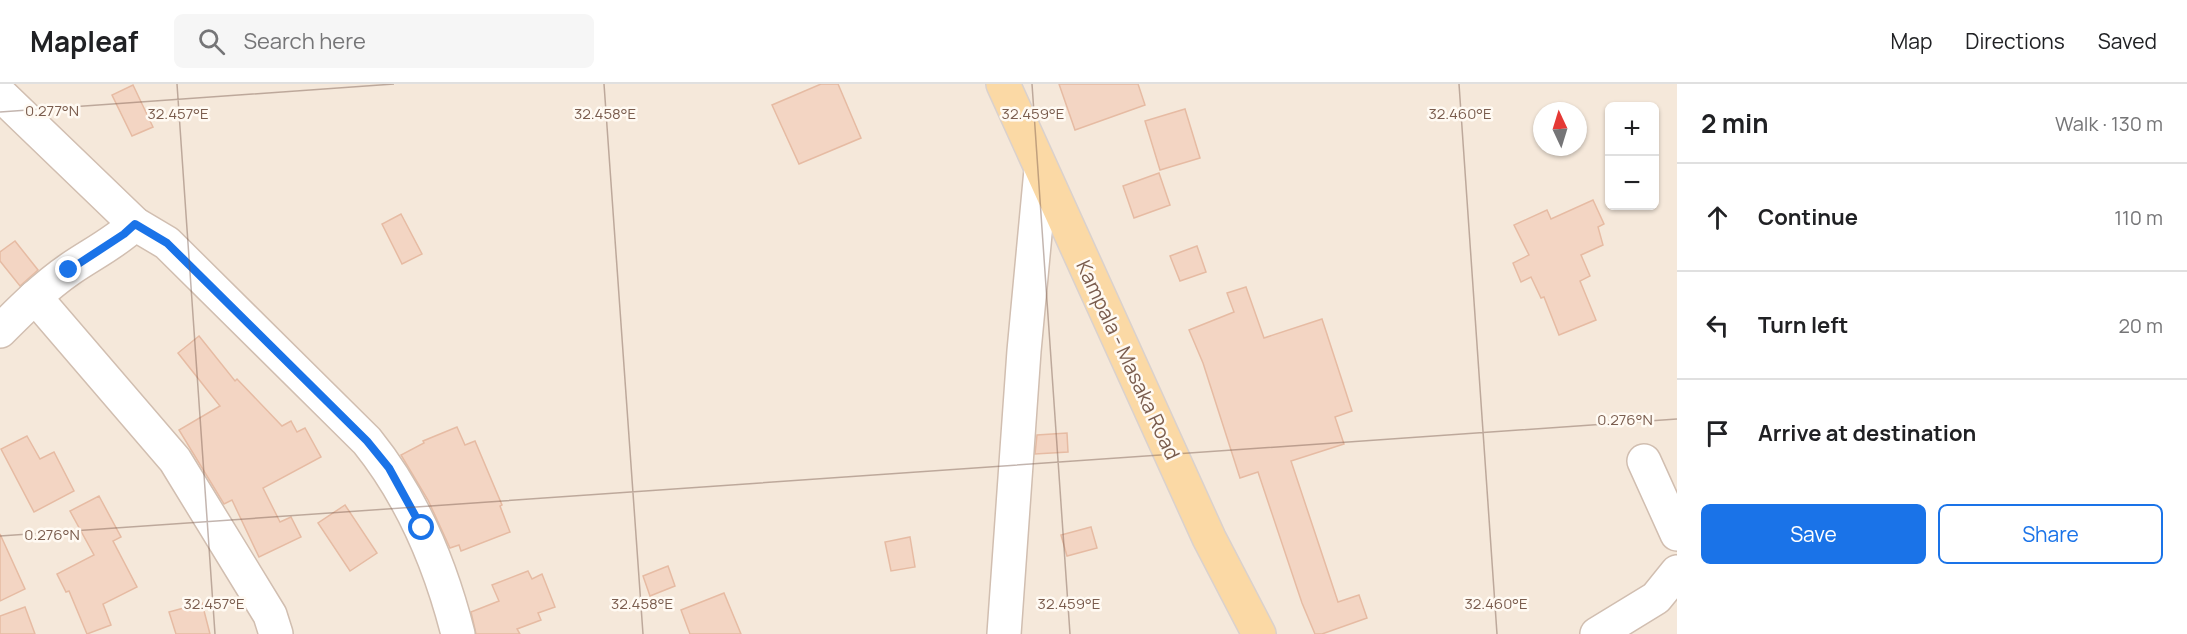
<!DOCTYPE html>
<meta charset="utf-8">
<style>
:root{--surface:#fff;--page:#f6f6f6;--text:#202124;--muted:#757577;--line:#e0e0e0;--accent:#1a73e8}
body{margin:0;font-family:Manrope,sans-serif;background:var(--page);color:var(--text)}
.controls{position:absolute;right:18px;top:18px;display:grid;overflow:hidden;border-radius:9px;box-shadow:0 2px 4px #0004}
.controls button{width:54px;height:54px;display:grid;place-items:center;padding:0;border:0;border-bottom:2px solid var(--line);background:var(--surface);color:var(--text);font:30px sans-serif}
.compass{position:absolute;left:1533px;top:18px;width:54px;height:54px;border-radius:50%;background:var(--surface);box-shadow:0 2px 4px #0004;rotate:356deg}
.stop{position:absolute;width:18px;height:18px;margin:-14px;border:4px solid #1a73e8;border-radius:50%;background:#fff}
.stop.end{background:#1a73e8;border-color:#fff;box-shadow:0 2px 6px #0008}
.list{margin:0;padding:0;list-style:none}
h2{display:flex;justify-content:space-between;align-items:center;height:78px;margin:0;padding:0 24px;font-size:26px}
h2 small{font-size:20px;font-weight:400;color:var(--muted)}
.list li{display:grid;grid-template-columns:39px 1fr auto;gap:18px;align-items:center;box-sizing:border-box;height:108px;padding:0 24px;border-top:2px solid var(--line)}
.list b{display:block;font-size:22px;white-space:nowrap}
.list em{font-size:20px;font-style:normal;color:var(--muted)}
.actions{display:flex;gap:12px;padding:18px 24px}
.actions a{flex:1;padding:14px 0;border:2px solid var(--accent);border-radius:9px;text-align:center;font-size:21px;color:var(--accent)}
.actions .main{background:var(--accent);color:#fff}
.icon{flex:none;width:33px;height:33px;fill:none;stroke:currentColor;stroke-width:2;stroke-linecap:round;stroke-linejoin:round}
.map{position:relative;flex:none;width:1677px;height:550px;overflow:hidden}
header{display:flex;align-items:center;gap:36px;box-sizing:border-box;height:84px;padding:0 30px;background:var(--surface);border-bottom:2px solid var(--line)}
header strong{font-size:28px}
nav{display:flex;gap:33px;margin-inline-start:auto;font-size:21px}
.search{width:420px;height:54px;background:var(--page);display:flex;align-items:center;gap:15px;box-sizing:border-box;padding:0 21px;border-radius:9px;color:var(--muted);font-size:22px}
main{display:flex}
aside{flex:1;background:var(--surface)}
.map>svg:first-child{display:block}
.residential{fill:#f5e8da;fill-rule:evenodd}
.building{fill:#f3d5c3;stroke:#e6bba3;stroke-width:1.5}
.lines{fill:none;stroke-linecap:round;stroke-linejoin:round}
.minor-casing{stroke:#d1beb0;stroke-width:36}
.major-casing{stroke:#dad1cd;stroke-width:36}
.minor{stroke:#fff;stroke-width:33}
.major{stroke:#fbd9a5;stroke-width:33}
.route{stroke:#1a73e8;stroke-width:8}
.ticks{fill:none;stroke:#7a5c4d;stroke-width:1.5;stroke-opacity:0.45}
.labels{text-anchor:middle;stroke-width:5;stroke-linejoin:round;paint-order:stroke}
.street-label{font-size:20px;fill:#7a5c4d;stroke:#fffaf3}
.ticks-label{font-size:15px;text-anchor:middle;fill:#7a5c4d;stroke:#fffaf3;stroke-width:5;stroke-linejoin:round;paint-order:stroke}
</style>
<header>
<strong>Mapleaf</strong>
<div class="search"><svg class="icon" aria-label="search" viewBox="0 0 24 24"><circle cx="10" cy="10" r="6"/><path d="M15 15l6 6"/></svg>Search here</div>
<nav><a>Map</a><a>Directions</a><a>Saved</a></nav>
</header>
<main>
<div class="map">
<svg width="1677" height="550" viewBox="0 0 1677 550">
<rect width="100%" height="100%" fill="#fdf6ec"/>
<path class="residential" d="M0,0H1677V550H0ZM1610,22H1654V122H1610ZM1542,27H1578V63H1542Z"/>
<g class="building">
<polygon points="821,0 838,0 861,54 799,80 772,21"/>
<polygon points="1059,0 1138,0 1145,21 1075,46"/>
<polygon points="133,1 153,43 132,52 112,11"/>
<polygon points="1185,25 1200,74 1160,86 1145,37"/>
<polygon points="1159,89 1170,121 1134,134 1123,102"/>
<polygon points="1593,116 1604,140 1598,143 1603,161 1581,171 1590,192 1580,197 1596,236 1559,251 1544,213 1541,214 1531,193 1521,198 1513,179 1529,171 1514,141 1547,126 1551,135"/>
<polygon points="401,130 422,170 402,180 382,140"/>
<polygon points="15,157 38,186 20,202 0,177 0,168"/>
<polygon points="1197,162 1206,188 1180,197 1170,172"/>
<polygon points="1246,203 1264,254 1322,235 1352,327 1335,333 1344,360 1291,377 1338,518 1359,511 1367,534 1322,550 1315,550 1302,519 1258,388 1240,394 1203,279 1189,246 1234,228 1227,209"/>
<polygon points="199,252 235,297 237,295 282,342 291,337 297,348 305,344 321,373 263,404 280,438 291,433 301,453 259,473 232,416 224,420 179,346 220,322 178,269"/>
<polygon points="457,343 465,361 475,357 502,421 500,422 510,448 461,467 459,461 450,464 428,416 401,371 424,359 423,357"/>
<polygon points="1067,349 1068,368 1035,370 1037,351"/>
<polygon points="27,352 40,375 54,368 74,407 34,428 1,365"/>
<polygon points="99,412 121,453 113,457 137,503 103,520 111,541 87,550 69,507 66,508 57,490 94,471 70,427"/>
<polygon points="345,421 377,469 350,487 318,439"/>
<polygon points="1091,443 1097,464 1067,472 1061,451"/>
<polygon points="0,450 25,505 0,517"/>
<polygon points="910,453 915,483 891,487 885,458"/>
<polygon points="668,482 675,502 650,512 643,492"/>
<polygon points="528,487 532,495 542,490 555,523 538,529 541,536 517,545 520,550 476,550 471,528 499,517 492,501"/>
<polygon points="724,509 741,550 690,550 681,526"/>
<polygon points="202,519 210,550 176,550 169,528"/>
<polygon points="25,523 35,550 0,550 0,532"/>
</g>
<g class="lines">
<g class="minor-casing">
<g id="minor">
<path d="M0,10L135,140L167,159L367,357C413,414 440,479 458,550"/>
<polyline points="35,213 175,376 270,531 276,550"/>
<path d="M0,247C22,225 44,203 70,185C92,170 116,158 135,140"/>
<polyline points="1644,377 1677,450"/>
<polyline points="1004,550 1024,267 1041,86"/>
<polyline points="1597,550 1656,514 1677,488"/>
</g>
</g>
<g class="major-casing">
<polyline id="major" points="1003,0 1209,454 1259,550"/>
</g>
<use href="#minor" class="minor"/>
<use href="#major" class="major"/>
</g>
<g class="lines">
<polyline class="route" points="69,186 124,150 135,140 167,159 367,357 389,384 422,444"/>
</g>
<path class="ticks" d="M177,0L215,550M604,0L643,550M1032,0L1070,550M1459,0L1497,550M0,28L394,0M0,452L1677,335"/>
<g class="labels">
<g class="street-label">
<text transform="translate(1128 276) rotate(65)" y="7">Kampala - Masaka Road</text>
</g>
</g>
<g class="ticks-label">
<text x="52" y="32">0.277°N</text>
<text x="178" y="35">32.457°E</text>
<text x="605" y="35">32.458°E</text>
<text x="1033" y="35">32.459°E</text>
<text x="1460" y="35">32.460°E</text>
<text x="1625" y="341">0.276°N</text>
<text x="52" y="456">0.276°N</text>
<text x="214" y="525">32.457°E</text>
<text x="642" y="525">32.458°E</text>
<text x="1069" y="525">32.459°E</text>
<text x="1496" y="525">32.460°E</text>
</g>
</svg>
<div class="controls">
<button>+</button>
<button>−</button>
</div>
<svg class="compass" viewBox="-18 -18 36 36"><path d="M0-13l5 13h-10z" fill="#e53935"/><path d="M0 13l5-13h-10z" fill="#757577"/></svg>
<div class="stop" style="left:422px;top:444px"></div>
<div class="stop end" style="left:69px;top:186px"></div>
</div>
<aside>
<h2>2 min<small>Walk · 130 m</small></h2>
<ul class="list">
<li><svg class="icon" aria-label="ahead" viewBox="0 0 24 24"><path d="M12 20V5M6 11l6-6 6 6"/></svg><div><b>Continue</b></div><em>110 m</em></li>
<li><svg class="icon" aria-label="left" viewBox="0 0 24 24"><path d="M17 20v-9H6M10 6l-5 5 5 5"/></svg><div><b>Turn left</b></div><em>20 m</em></li>
<li><svg class="icon" aria-label="arrive" viewBox="0 0 24 24"><path d="M6 21V4h12l-3 4 3 4H6"/></svg><div><b>Arrive at destination</b></div></li>
</ul>
<div class="actions"><a class="main">Save</a><a>Share</a></div>
</aside>
</main>
